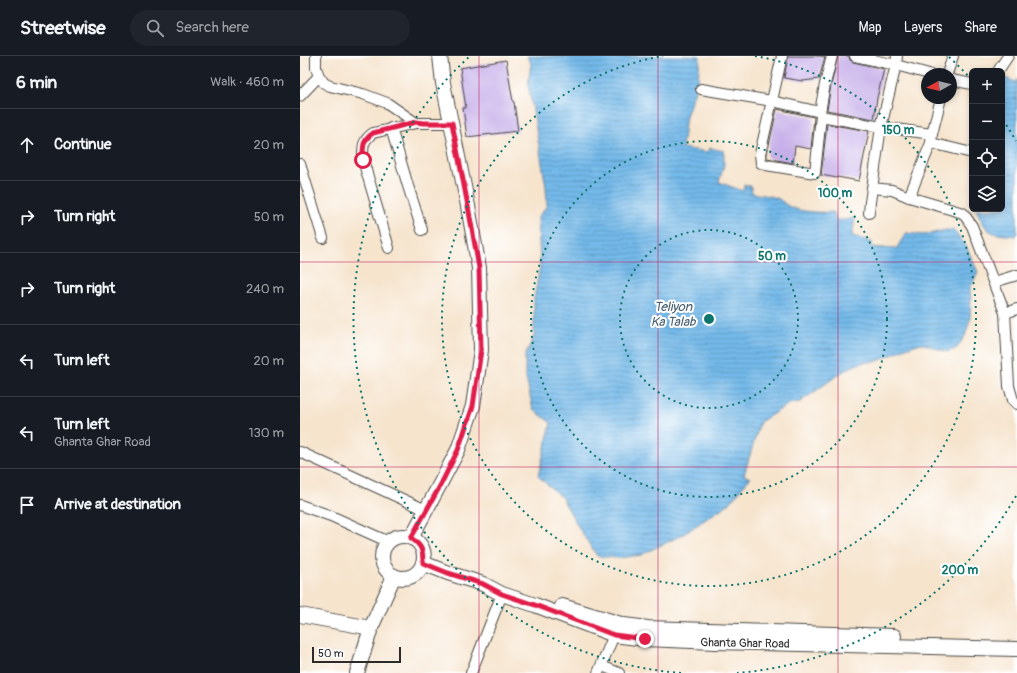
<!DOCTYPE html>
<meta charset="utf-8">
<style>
:root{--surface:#171b24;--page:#20242c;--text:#f1f3f6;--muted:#9ea1a6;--line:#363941}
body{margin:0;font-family:Pangolin,sans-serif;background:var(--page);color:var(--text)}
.controls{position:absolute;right:12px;top:12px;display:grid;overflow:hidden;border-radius:6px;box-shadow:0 2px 6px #0003}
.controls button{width:36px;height:36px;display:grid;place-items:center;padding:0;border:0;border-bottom:1px solid var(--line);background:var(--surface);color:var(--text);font:20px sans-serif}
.compass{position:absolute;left:621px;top:12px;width:36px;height:36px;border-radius:50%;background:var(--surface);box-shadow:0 2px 6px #0003;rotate:262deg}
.scale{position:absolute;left:12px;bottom:10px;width:89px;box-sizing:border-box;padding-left:4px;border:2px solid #2b2b2b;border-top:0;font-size:11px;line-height:14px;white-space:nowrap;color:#2b2b2b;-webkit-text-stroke:3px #fff;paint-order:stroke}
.stop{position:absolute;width:12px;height:12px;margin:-9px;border:3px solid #e11d48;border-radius:50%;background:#fff}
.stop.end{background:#e11d48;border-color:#fff;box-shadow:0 1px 4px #0008}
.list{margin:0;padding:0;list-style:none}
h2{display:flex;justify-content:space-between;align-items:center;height:52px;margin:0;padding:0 16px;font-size:17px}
h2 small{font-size:13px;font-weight:400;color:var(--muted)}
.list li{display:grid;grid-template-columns:26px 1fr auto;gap:12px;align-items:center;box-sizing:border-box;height:72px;padding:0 16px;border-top:1px solid var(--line)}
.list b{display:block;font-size:15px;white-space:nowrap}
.list p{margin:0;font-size:13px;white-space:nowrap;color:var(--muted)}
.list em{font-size:13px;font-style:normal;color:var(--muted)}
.icon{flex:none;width:22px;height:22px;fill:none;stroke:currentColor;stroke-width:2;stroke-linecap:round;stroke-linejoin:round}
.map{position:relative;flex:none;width:717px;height:617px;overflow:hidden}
header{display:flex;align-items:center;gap:24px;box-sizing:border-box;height:56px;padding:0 20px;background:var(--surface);border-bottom:1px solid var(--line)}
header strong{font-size:19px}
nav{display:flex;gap:22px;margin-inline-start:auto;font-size:14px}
.search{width:280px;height:36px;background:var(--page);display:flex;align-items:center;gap:10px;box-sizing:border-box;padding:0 14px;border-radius:22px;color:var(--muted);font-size:15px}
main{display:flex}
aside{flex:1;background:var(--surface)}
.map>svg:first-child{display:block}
.water{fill:url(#water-rules);stroke:#4f728a}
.building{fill:#c6afe9}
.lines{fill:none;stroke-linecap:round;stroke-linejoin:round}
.street-casing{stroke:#494743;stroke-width:12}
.secondary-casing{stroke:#494743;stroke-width:16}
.street{stroke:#fff;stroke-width:10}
.secondary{stroke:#fff;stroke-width:14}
.route{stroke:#e11d48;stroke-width:5}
.grid{fill:none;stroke:#c2185b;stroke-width:1;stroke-opacity:0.55}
.ring{fill:none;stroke:#0f766e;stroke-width:2;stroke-dasharray:2 4}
.labels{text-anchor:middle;stroke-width:4;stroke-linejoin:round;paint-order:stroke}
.street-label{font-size:12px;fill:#2b2b2b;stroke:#fff}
.water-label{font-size:13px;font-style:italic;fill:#445d6e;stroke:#fff}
.centre{fill:#0f766e;stroke:#fff;stroke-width:2}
.ring-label{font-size:12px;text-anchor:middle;font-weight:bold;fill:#0f766e;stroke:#fff;stroke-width:4;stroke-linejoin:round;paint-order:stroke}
</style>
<header>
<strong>Streetwise</strong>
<div class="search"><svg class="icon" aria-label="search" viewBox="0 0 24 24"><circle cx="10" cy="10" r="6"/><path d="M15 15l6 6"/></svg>Search here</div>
<nav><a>Map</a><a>Layers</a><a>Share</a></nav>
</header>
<main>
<aside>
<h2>6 min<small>Walk · 460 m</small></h2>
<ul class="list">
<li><svg class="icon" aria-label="ahead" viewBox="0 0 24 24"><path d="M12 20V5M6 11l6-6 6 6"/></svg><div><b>Continue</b></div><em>20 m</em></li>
<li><svg class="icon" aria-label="right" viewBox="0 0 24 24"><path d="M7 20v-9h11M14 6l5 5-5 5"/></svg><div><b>Turn right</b></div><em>50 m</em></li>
<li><svg class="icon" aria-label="right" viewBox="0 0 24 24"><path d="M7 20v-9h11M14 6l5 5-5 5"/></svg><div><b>Turn right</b></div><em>240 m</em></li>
<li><svg class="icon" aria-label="left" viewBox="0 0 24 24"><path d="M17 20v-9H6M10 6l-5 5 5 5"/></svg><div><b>Turn left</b></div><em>20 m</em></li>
<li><svg class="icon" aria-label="left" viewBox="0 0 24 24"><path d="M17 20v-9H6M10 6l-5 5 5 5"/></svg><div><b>Turn left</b><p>Ghanta Ghar Road</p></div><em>130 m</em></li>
<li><svg class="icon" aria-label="arrive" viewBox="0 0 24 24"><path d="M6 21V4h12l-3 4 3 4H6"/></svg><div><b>Arrive at destination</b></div></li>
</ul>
</aside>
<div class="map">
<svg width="717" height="617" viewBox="0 0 717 617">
<defs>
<pattern id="water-rules" width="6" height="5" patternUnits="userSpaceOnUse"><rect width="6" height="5" fill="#73b9ea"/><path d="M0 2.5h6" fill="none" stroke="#5f97be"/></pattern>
</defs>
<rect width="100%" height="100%" fill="#fff"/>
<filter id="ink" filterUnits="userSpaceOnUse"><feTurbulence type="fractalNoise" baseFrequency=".025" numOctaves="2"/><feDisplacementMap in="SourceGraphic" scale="8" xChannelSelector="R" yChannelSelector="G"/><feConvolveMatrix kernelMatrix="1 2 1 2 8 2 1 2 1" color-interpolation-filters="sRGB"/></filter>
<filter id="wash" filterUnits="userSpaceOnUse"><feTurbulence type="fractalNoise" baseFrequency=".012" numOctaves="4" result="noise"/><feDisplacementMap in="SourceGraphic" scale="16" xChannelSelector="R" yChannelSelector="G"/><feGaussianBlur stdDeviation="0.9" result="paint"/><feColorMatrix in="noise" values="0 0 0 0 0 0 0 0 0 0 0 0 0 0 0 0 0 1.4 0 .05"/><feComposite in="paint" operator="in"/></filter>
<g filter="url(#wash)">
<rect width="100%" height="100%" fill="#f6e4cd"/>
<g class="water">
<path d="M227,0H400L398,26L386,60L382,92L408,96L410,92L424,95V109L419,126L443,135L444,129L451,130L452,137C460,139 469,139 477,142C482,144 485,149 490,151C500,156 523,157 534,156L536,164H544L555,162L552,180L572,186V191L596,193L606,177L624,179L646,174H654L666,190L678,216L670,233L671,243L670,264L665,280L657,292L647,296L621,287L606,292L578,305L560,307L545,314L500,346L489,348L460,366L444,419L450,422L430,447L382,479L341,499L318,502L297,500L280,474L262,442L238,420L251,367L233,353L225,318V299L234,281V242L240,211L238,161L247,150L246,131L233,55L228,28L231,7Z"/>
<path d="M702,21L716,26L717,23V178L715,180C687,177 688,178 676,153H702Z"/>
</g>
<g id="blocks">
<g class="building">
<polygon points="488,0 518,0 525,1 519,23 503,25 484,22"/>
<polygon points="538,0 549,0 550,4 553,6 584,13 577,42 574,63 527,54 531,29"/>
<polygon points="206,4 213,46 214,46 218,75 167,81 163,52 166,52 160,12"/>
<polygon points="477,53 514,61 511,93 495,90 493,107 467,102 467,98"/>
<polygon points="527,68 569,75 559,125 537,121 537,122 521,119"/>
</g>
</g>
</g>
<g filter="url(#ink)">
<use href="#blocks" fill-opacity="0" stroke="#494743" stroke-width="1"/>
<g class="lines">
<g class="street-casing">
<g id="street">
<polyline points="16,0 16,12 19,20 24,27 30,30 63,38 87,47 116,67 152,67"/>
<polyline points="482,0 460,98 461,107 466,109 515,117 521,60 520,56 525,28 532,0"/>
<polyline points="555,0 596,9 629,18"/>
<polyline points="698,15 708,0"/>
<polyline points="647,18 653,0"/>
<polyline points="651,24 672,28"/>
<polyline points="401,33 472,45 520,56"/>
<polyline points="0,40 19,20"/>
<polyline points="641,42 632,78 631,87 609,141 663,157 672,170 705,257 709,330 713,344 717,348"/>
<polyline points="521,60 581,71 632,78"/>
<polyline points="91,72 108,130 122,174"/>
<polyline points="631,87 672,97"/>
<polyline points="0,108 23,182"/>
<polyline points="572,132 592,134 609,141"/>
<polyline points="569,157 570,146 581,71 596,9 597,0"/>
<path d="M89,192L63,104C63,91 62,85 73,77L116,67"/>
<polyline points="694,226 717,219"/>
<polyline points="705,257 717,253"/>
<polyline points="0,396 126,454"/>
<polyline points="0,449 31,460 89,486"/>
<polyline points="302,610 319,617"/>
<polyline points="171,617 202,538"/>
<polyline points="298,617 314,579"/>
</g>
</g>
<g class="secondary-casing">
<g id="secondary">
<circle cx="103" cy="501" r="21"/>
<polyline points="111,482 139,430 158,394 173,350 181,294 179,212 168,150 143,27 140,0"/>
<polyline points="123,507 148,517 183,528 202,538 235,549 314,579 345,583 415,586 717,593"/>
<polyline points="262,550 324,569 348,572 594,580"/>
<polyline points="0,559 71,572"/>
<polyline points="57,617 71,572 94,520"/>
</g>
</g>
<use href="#street" class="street"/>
<use href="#secondary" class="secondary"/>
</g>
</g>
<g class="lines" filter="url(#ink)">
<path class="route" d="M63,104C63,91 62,85 73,77L116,66L123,67H152L168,150L179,212L181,294L173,350L158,394L140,430L111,482C122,490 123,494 123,507L148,517L183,528L202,538L235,549L314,579L345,583"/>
</g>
<path class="grid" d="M179,0V617M358,0V617M538,0V617M0,206H717M0,411H717"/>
<g class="ring">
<circle cx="409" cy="263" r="89"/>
<circle cx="409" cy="263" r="178"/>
<path d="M455 0A267 267 0 1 1 363 0"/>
<path d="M716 440A355 355 0 0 1 437 617M381 617A355 355 0 0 1 169 1M649 1A355 355 0 0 1 671 23M703 64A355 355 0 0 1 716 85"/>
</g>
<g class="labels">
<g class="street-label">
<text transform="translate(445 587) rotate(1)" y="4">Ghanta Ghar Road</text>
</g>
<g class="water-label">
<text x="373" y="255">Teliyon<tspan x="373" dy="15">Ka Talab</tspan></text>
</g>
</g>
<circle cx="409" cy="263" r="6" class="centre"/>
<g class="ring-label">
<text x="598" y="78">150 m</text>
<text x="535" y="141">100 m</text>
<text x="472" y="204">50 m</text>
<text x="660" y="518">200 m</text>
</g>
</svg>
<div class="controls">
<button>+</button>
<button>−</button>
<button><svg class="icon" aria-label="locate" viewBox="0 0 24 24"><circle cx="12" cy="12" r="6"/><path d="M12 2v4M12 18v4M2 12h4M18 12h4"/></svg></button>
<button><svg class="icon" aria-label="layers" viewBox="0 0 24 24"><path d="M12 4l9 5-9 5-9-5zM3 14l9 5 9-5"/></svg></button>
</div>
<svg class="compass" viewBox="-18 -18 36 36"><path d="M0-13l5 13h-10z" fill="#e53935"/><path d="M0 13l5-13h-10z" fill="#9ea1a6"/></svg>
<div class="scale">50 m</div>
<div class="stop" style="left:63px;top:104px"></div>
<div class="stop end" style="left:345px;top:583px"></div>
</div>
</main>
